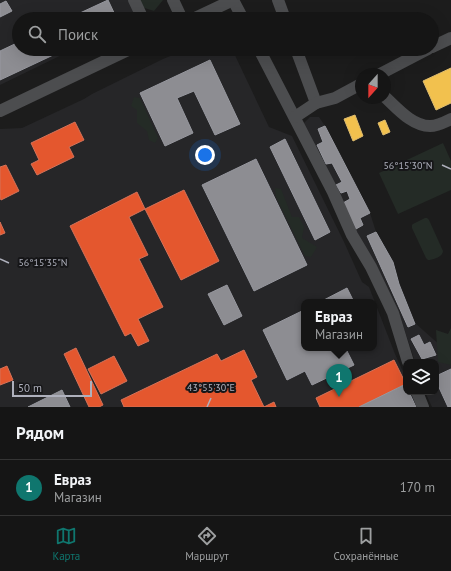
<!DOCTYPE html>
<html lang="ru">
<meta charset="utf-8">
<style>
:root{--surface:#151515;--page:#222;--text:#f1f3f6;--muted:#9d9fa0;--line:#343434;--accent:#0f766e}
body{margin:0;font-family:"PT Sans",sans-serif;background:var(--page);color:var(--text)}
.controls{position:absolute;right:12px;bottom:12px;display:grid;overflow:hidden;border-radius:8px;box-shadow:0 4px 16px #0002}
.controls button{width:36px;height:36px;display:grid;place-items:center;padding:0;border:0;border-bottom:1px solid var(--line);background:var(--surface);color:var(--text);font:20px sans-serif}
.compass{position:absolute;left:355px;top:68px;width:36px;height:36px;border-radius:50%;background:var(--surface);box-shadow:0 4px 16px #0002;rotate:201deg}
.scale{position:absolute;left:12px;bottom:10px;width:80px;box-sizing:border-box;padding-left:4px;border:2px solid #aeb0bc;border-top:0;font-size:11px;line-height:14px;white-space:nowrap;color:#aeb0bc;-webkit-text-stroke:3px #161618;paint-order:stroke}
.you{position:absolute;left:205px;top:155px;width:14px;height:14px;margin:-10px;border:3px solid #fff;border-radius:50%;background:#1a73e8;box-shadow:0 0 0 6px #1a73e833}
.badge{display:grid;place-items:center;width:26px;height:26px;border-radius:50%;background:var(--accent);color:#fff;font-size:13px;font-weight:700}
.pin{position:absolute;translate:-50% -33px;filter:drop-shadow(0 1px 2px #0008)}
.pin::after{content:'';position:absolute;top:21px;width:14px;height:12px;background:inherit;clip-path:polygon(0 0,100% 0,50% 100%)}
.popup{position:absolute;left:301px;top:299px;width:76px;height:52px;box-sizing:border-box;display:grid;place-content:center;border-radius:8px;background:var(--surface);filter:drop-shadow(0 1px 3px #0005);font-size:13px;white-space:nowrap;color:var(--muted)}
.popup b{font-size:15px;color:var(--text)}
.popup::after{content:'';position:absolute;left:50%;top:100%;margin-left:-8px;border:8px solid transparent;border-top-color:var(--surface)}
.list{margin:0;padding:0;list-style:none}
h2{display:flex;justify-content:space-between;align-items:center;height:52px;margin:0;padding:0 16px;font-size:17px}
h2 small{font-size:13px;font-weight:400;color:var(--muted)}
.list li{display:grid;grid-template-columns:26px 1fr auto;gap:12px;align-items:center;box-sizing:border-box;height:56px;padding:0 16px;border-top:1px solid var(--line)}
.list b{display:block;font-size:15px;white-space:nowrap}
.list p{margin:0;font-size:13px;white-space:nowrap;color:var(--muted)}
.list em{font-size:13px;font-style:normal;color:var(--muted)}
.icon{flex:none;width:22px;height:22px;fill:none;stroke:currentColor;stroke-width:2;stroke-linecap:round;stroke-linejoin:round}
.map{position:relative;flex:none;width:451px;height:407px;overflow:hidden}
.search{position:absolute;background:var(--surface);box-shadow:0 4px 16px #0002;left:12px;right:12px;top:12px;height:44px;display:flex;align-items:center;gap:10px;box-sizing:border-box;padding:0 14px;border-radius:22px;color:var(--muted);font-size:15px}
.sheet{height:108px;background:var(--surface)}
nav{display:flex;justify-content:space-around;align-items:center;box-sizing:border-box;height:56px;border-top:1px solid var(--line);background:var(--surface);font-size:11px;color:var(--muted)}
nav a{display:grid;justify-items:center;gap:2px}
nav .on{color:var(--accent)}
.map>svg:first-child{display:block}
.built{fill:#262628;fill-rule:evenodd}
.green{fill:#242b26}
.homes{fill:#f2c14e;stroke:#debc6f}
.shops{fill:#e4572e;stroke:#d47259}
.industry{fill:#8d8d92;stroke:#97989f}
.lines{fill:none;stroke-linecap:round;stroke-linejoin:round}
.minor{stroke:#4c4d4f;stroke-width:12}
.ticks{fill:none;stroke:#aeb0bc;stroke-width:1.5}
.ticks-label{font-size:10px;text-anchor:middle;fill:#aeb0bc;stroke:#161618;stroke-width:4;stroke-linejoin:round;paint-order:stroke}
</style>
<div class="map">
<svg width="451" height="407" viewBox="0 0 451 407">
<rect width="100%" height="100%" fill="#1c1c1c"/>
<g class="built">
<polygon points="0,0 128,0 137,18 19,19 19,49 74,49 0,85"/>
<path d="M188,49H232L269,127L292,136L344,242L362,282L369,287L395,354L406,378V392H412L419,407H0V129L22,128L84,99L92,94L163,59ZM304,302H374V348H304Z"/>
<polygon points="310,117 319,117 325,126 370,213 376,232 393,262 399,284 415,323 451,355 451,407 432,407 426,394 425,392 436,392 436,362 415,362 401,319 355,232 303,124"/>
</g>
<g class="green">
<polygon points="130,0 163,0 154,11 132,4"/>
<polygon points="134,97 140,98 158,138 155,143 149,140 147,131 137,123 137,110 131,106"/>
<polygon points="443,143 451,161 451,190 398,214 379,173"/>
<polygon points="275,188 281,189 292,217 299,217 304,227 302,238 317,247 311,257 305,256 276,197"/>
<path d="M425,218H427L429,220L443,251C443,256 434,260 428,260L426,258L412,228V225L413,224Z"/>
<polygon points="451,328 451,365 438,362 436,330 448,334"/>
</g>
<g class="homes">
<polygon points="451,68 451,103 436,110 423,81"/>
<polygon points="355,115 363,136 353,141 344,119"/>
<polygon points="385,120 390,132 383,135 378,123"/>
</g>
<g class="shops">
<polygon points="75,122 84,140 69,147 74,157 37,175 31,164 39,160 31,143"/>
<polygon points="6,165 19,191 1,200 0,198 0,167"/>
<polygon points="184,190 219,261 181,280 145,209"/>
<polygon points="137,192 145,209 129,217 148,255 139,259 163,307 138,319 149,341 138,346 131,333 125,336 70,226"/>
<polygon points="0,222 5,233 0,235"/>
<polygon points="76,348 103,405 99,407 89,407 64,354"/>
<polygon points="244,350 257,377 251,380 264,407 274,402 276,407 124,407 121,400 217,354 221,361"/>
<polygon points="114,356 127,381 101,394 88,369"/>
<polygon points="394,360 406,384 359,407 320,407 316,398"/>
<polygon points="7,366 13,380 0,385 0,369"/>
</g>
<g class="industry">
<polygon points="108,0 117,19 67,19"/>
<polygon points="6,1 12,11 0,17 0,4"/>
<polygon points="19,42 19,49 66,49 0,80 0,51"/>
<polygon points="210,60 240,124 215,135 194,91 177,98 193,133 165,146 140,93"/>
<polygon points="325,126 370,213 360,218 363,225 356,229 343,203 350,199 347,191 341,193 336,185 342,182 332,163 326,164 317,145 323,142 318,129"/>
<polygon points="285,139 330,232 315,240 270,147"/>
<polygon points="256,159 307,265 254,291 202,185"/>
<polygon points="376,232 393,262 399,284 415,324 408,327 367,236"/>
<polygon points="227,285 242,316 224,325 208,294"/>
<polygon points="347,288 354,302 320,302"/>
<polygon points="304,310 304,348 353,348 347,351 354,365 312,385 305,371 287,380 263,330"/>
<polygon points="419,335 424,345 430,342 436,355 422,359 411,339"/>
<polygon points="451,369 451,407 448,407 436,381 436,376"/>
<polygon points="406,384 406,392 409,392 416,407 359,407"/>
<polygon points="62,390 70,407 28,407"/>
</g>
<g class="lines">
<g class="minor">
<polyline points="134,0 143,19"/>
<polyline points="173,0 182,19"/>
<polyline points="233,0 243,19"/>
<polyline points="278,0 285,19"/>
<polyline points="193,19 233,0"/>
<polyline points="432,47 451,38"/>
<polyline points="259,49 333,192 352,235 371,267 393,313 408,362"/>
<polyline points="296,49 316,103"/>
<polyline points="380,74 428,49"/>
<path d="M385,97C397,108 412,126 430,126C437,126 445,122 451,119"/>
<polyline points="0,111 130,49"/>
<polyline points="295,117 316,103 335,98 361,84"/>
<polyline points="417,392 423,407"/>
</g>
</g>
<path class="ticks" d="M442,165L451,169M0,259L9,263M207,407L211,398"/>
<g class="ticks-label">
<text x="408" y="169">56°15'30"N</text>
<text x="43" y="266">56°15'35"N</text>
<text x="211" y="391">43°55'30"E</text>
</g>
</svg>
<div class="controls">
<button><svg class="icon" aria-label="layers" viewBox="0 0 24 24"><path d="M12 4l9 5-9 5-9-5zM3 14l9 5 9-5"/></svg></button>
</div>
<svg class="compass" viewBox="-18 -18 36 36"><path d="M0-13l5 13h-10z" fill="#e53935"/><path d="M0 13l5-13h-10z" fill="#9d9fa0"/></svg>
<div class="scale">50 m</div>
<div class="you"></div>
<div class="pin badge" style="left:339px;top:397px">1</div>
<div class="popup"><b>Евраз</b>Магазин</div>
<div class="search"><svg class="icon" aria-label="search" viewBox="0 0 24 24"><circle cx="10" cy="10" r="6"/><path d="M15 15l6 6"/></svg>Поиск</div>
</div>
<section class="sheet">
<h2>Рядом<small></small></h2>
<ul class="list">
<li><span class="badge">1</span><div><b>Евраз</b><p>Магазин</p></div><em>170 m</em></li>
</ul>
</section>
<nav>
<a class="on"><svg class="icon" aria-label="map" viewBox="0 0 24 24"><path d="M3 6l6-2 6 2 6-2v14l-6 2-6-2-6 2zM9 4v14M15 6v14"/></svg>Карта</a>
<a><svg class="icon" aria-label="directions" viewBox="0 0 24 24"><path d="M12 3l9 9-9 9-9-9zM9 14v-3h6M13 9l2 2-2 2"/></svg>Маршрут</a>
<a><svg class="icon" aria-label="saved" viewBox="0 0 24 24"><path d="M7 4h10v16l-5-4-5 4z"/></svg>Сохранённые</a>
</nav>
